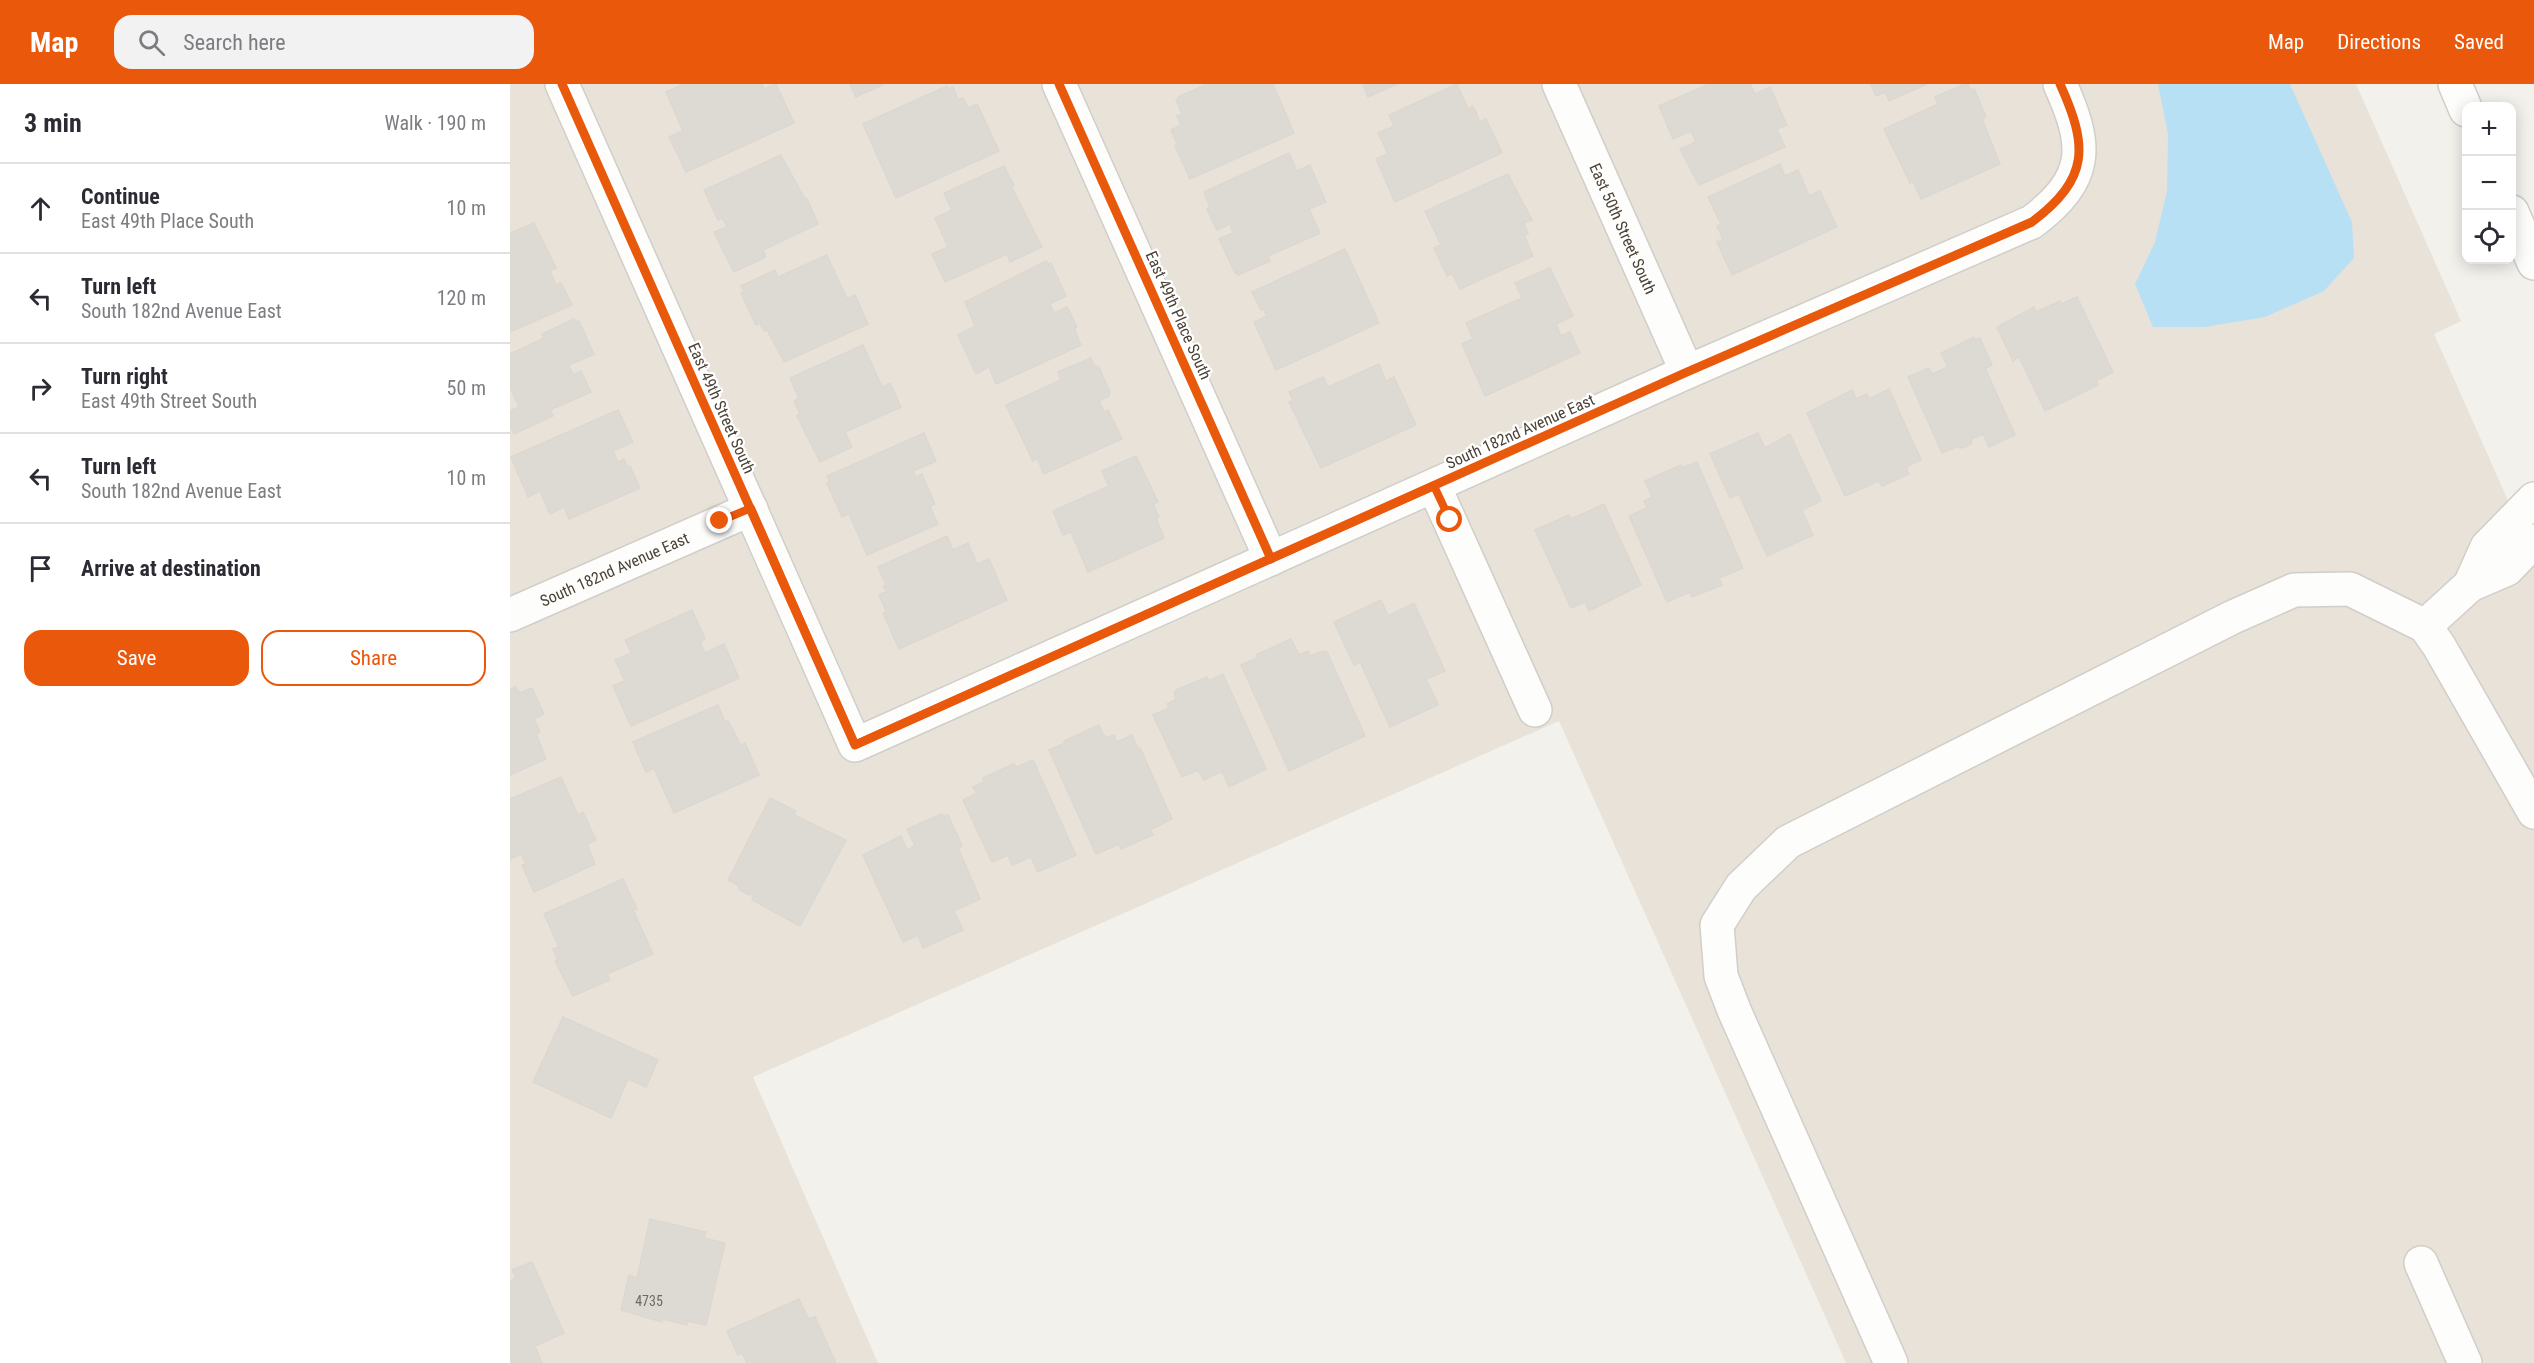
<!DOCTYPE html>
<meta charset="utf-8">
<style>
:root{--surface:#fff;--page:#f2f2f3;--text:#2b2b33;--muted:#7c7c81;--line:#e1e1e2;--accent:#ea580c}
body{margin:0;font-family:"Roboto Condensed",sans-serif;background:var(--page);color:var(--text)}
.controls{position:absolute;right:18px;top:18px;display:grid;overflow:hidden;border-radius:12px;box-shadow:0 3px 15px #0003}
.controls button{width:54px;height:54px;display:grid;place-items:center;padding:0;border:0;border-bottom:2px solid var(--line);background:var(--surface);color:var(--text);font:30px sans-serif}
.stop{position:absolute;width:18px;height:18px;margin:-14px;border:4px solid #ea580c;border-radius:50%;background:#fff}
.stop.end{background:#ea580c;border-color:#fff;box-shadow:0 2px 6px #0008}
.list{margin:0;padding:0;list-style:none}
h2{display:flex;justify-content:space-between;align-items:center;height:78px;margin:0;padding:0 24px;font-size:26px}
h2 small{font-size:20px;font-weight:400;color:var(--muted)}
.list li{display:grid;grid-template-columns:39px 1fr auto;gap:18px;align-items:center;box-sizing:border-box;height:90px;padding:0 24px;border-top:2px solid var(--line)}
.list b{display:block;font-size:22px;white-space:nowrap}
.list p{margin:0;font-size:20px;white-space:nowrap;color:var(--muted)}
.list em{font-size:20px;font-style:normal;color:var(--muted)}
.actions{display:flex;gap:12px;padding:18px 24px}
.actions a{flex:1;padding:14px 0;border:2px solid var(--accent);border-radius:18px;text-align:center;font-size:21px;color:var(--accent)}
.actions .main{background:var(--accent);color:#fff}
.icon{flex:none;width:33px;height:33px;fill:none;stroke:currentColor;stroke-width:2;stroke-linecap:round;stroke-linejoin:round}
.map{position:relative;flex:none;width:2024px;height:1279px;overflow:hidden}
header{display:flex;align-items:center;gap:36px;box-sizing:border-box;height:84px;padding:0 30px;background:var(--accent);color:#fff}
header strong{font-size:28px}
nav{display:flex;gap:33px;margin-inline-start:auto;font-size:21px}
.search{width:420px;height:54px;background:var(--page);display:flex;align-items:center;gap:15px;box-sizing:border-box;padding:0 21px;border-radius:18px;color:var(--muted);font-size:22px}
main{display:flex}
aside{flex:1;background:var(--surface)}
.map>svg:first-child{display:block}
.residential{fill:#e8e2d9}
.water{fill:#b8e0f5}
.building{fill:#dddad4;stroke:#dcd8d1;stroke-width:1.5}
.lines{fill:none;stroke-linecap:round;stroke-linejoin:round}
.minor-casing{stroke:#d1cec9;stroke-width:36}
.minor{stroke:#fdfdfc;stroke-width:33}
.cycleway-casing{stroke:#fff;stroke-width:13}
.cycleway{stroke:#e8590c;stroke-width:9}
.route{stroke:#ea580c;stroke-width:8}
.labels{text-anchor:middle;stroke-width:4.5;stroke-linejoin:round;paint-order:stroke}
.number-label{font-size:14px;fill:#70695e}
.street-label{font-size:16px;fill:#4b4236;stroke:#fff}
</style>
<header>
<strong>Map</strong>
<div class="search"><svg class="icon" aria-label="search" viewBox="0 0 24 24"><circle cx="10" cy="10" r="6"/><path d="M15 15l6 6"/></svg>Search here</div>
<nav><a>Map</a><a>Directions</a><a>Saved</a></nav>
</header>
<main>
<aside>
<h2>3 min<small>Walk · 190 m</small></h2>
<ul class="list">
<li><svg class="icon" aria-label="ahead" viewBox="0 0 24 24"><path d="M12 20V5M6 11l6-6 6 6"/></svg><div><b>Continue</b><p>East 49th Place South</p></div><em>10 m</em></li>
<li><svg class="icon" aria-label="left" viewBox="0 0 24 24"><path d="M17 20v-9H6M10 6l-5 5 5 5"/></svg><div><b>Turn left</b><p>South 182nd Avenue East</p></div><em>120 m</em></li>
<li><svg class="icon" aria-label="right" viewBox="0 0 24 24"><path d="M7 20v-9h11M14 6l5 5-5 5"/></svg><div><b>Turn right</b><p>East 49th Street South</p></div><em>50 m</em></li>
<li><svg class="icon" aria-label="left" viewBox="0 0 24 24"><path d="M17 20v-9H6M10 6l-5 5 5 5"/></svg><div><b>Turn left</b><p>South 182nd Avenue East</p></div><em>10 m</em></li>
<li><svg class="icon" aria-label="arrive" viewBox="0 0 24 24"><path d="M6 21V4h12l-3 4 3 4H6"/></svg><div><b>Arrive at destination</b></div></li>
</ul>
<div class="actions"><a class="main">Save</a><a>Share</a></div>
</aside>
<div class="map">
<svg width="2024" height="1279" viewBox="0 0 2024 1279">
<rect width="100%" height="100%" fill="#f3f1ec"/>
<polygon class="residential" points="0,0 1846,0 1951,237 1924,250 2024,475 2024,1279 1336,1279 1049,637 243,993 368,1279 0,1279"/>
<polygon class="water" points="1648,0 1780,0 1842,138 1844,174 1814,207 1755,233 1695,243 1643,243 1625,200 1645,158 1657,107 1658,50"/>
<g class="building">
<polygon points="173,0 252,0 254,5 266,0 284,39 176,88 159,53 173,47 156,8"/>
<polygon points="340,0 374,0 346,13"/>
<polygon points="697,0 763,0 784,49 680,95 665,62 667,60 661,46 671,41 667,32 672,30 666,16 669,15 668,13"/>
<polygon points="853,0 887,0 858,13"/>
<polygon points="947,0 958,25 963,22 970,38 976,35 992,69 885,118 866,75 878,70 868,49 884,42 879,31"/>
<polygon points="1199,0 1240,0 1245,10 1260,3 1277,41 1267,45 1275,63 1189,101 1170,65 1186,58 1181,47 1163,55 1149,22"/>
<polygon points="1361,0 1417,0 1379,17 1376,8 1366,12"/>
<polygon points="1455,0 1458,0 1461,6 1464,5 1476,33 1472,35 1490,80 1411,115 1403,97 1400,99 1374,45 1428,20 1425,13"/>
<polygon points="437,2 438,5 443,3 448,16 453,14 458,24 467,20 489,67 386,114 353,40"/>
<polygon points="779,69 787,87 800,81 816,118 799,125 810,149 758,172 760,177 728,191 727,188 725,189 709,155 723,149 720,140 707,146 697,125 700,123 694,108"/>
<polygon points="271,71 295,115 297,115 308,140 253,166 256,173 224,188 204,148 217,143 212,134 208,136 194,106"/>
<polygon points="1270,80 1275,92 1288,86 1299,112 1310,107 1327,143 1222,191 1207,158 1213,155 1207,142 1211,140 1198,113"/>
<polygon points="494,82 504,101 501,102 532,163 500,178 497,170 435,198 422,170 438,163 425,134 442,126 434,109"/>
<polygon points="998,90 1022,136 1014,139 1018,150 1014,151 1023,172 950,205 942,189 937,192 924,164 931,161 915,127"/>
<polygon points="24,139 46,184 40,187 46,201 51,199 62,221 0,248 0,149"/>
<polygon points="835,165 869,239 766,286 744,238 757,232 753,225 751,226 742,208"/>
<polygon points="317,171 337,215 345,211 358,240 274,278 257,246 254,247 250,239 246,241 231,209 234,208 231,202 265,186 268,193"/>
<polygon points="536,177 538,180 541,179 556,212 540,220 544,229 557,223 567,243 564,244 571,261 486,300 479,283 466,290 448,251 465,242 455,218"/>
<polygon points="1040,184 1063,232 1046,240 1051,252 1060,248 1070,269 975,312 952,260 963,255 956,239 1012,214 1005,199"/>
<polygon points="1567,213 1603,288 1586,297 1588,301 1535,327 1509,273 1503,277 1487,243 1524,223 1526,228 1550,217 1551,220"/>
<polygon points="64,235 66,238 69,237 84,270 59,281 63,291 71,287 81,308 40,326 43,332 4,350 0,342 0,327 9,323 0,303 0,270 34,254 32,250"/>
<polygon points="1464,253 1465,256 1470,254 1482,281 1475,284 1505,351 1479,363 1473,350 1462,355 1461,360 1453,364 1446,363 1432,369 1398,293 1419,284 1422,290 1438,283 1431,269"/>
<polygon points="353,261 372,303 380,299 391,323 335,348 342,363 310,378 287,332 290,330 284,317 289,314 280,294"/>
<polygon points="581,274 584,281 589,283 600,308 599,312 589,317 594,328 598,326 612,355 534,390 527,374 523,377 496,321 551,296 548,288"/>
<polygon points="869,280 876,297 884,293 906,341 811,384 779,318 783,317 779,308 813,293 818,303"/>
<polygon points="1379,305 1411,376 1396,383 1399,390 1372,402 1369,397 1335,412 1297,329 1342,306 1346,315 1357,310 1359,315"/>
<polygon points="108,326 123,358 103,367 108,378 114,375 118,384 120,382 130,404 59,435 54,423 40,430 30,407 18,413 1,373"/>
<polygon points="414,349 426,377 403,387 406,393 412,390 425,420 420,422 428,440 357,471 339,430 332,433 317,399 320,397 317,392"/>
<polygon points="1248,349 1255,364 1280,350 1311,417 1292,426 1303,451 1257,472 1229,410 1220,414 1200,370"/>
<polygon points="626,372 648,418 643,420 649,433 646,434 654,454 578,488 561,448 553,451 543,427 599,402 592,387"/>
<polygon points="1187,378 1233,484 1209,494 1212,501 1182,513 1180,508 1157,518 1119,432 1137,424 1134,417 1142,413 1135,397 1171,381 1172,384"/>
<polygon points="1094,420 1131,501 1079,527 1075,518 1061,524 1025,446 1059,431 1061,435"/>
<polygon points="437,452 443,466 458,459 467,480 479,475 497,516 389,565 373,529 376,527 369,511 376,508 373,502 376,501 368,483"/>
<polygon points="871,516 878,532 904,519 935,587 916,595 928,621 880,643 850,578 844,581 824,538"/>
<polygon points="182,526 195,555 190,558 195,569 214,560 229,594 121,642 103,602 115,597 105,576 121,569 115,556"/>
<polygon points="781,555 789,571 798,567 800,572 813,567 817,568 855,652 779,687 731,581 747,574 746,571"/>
<polygon points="713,590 756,685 719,703 712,687 694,696 688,686 672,693 643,631 659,624 657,620 666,615 664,609 666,606 697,593 699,597"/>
<polygon points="5,603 10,609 22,604 34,630 24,635 30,648 26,650 36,675 0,691 0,606"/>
<polygon points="208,621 215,638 218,637 231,661 235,659 249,691 164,729 144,684 136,688 123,658"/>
<polygon points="589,641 595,654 604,651 607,658 622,651 628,665 630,664 662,735 640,746 643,751 611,765 609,760 586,770 539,666 555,659 554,657"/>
<polygon points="523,676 566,771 528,788 521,773 502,781 498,771 482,778 453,716 467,709 463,703 474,698 473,694 504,680 506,683"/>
<polygon points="51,693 68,731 73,728 86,756 77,760 85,780 24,808 12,781 16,780 11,770 0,775 0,715"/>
<polygon points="260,714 286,727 284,731 336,756 290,842 242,816 244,809 239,811 230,806 228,801 218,796"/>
<polygon points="432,730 434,733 438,731 452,762 448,764 470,815 444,827 453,846 413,864 408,851 393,858 353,771 391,752 397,766 405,762 397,745"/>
<polygon points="113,795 127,825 123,826 143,870 97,890 100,896 63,912 45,877 48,876 43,865 49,863 34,830"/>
<polygon points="53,933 148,976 136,1003 118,995 101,1034 23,998"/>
<polygon points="140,1135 196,1148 194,1154 215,1159 196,1241 177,1237 177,1241 153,1235 152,1238 111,1226 119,1191 127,1194"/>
<polygon points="22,1178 54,1249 25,1262 32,1279 0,1279 0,1197 6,1194 2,1186"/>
<polygon points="289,1215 299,1235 305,1233 326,1279 237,1279 232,1269 228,1271 217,1247"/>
</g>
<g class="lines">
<g class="minor-casing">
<g id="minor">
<path d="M52,0L345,661L1177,288L1522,138C1580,94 1578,62 1550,0"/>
<polyline points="549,0 761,475"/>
<path id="s1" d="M1049,0L1177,288"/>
<polyline points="1945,0 1956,26"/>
<polyline points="2002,128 2024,179"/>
<polyline points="924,402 1025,626"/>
<polyline points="1960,501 1977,463 2024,415"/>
<path id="s2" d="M0,531L241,425"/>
<polyline points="1915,542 1960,501 1997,485 2024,457"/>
<polyline points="1911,1179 1955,1279"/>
<polyline points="1381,1279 1224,926 1211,892 1207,841 1231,803 1278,758 1723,533 1784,506 1840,505 1915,542 1929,562 2024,728"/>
</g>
</g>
<use href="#minor" class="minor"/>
<g class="cycleway-casing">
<g id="cycleway">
<path d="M52,0L345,661L1177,288L1522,138C1580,94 1578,62 1550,0"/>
<polyline points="549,0 761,475"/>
</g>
</g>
<use href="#cycleway" class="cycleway"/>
</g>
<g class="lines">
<polyline class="route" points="210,437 241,424 345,661 924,402 940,436"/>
</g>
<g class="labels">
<g class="number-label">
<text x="139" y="1222">4735</text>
</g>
<g class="street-label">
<text dy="6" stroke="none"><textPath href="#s1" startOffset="158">East 50th Street South</textPath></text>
<text transform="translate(669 231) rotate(66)" y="6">East 49th Place South</text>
<text transform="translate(212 324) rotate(66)" y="6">East 49th Street South</text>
<text transform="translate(1010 347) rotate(-24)" y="6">South 182nd Avenue East</text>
<text dy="6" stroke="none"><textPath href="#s2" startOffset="114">South 182nd Avenue East</textPath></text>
</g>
</g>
</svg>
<div class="controls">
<button>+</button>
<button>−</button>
<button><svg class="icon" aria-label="locate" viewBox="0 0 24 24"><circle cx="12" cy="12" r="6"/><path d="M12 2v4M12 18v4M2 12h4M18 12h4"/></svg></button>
</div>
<div class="stop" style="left:940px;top:436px"></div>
<div class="stop end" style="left:210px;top:437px"></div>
</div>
</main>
